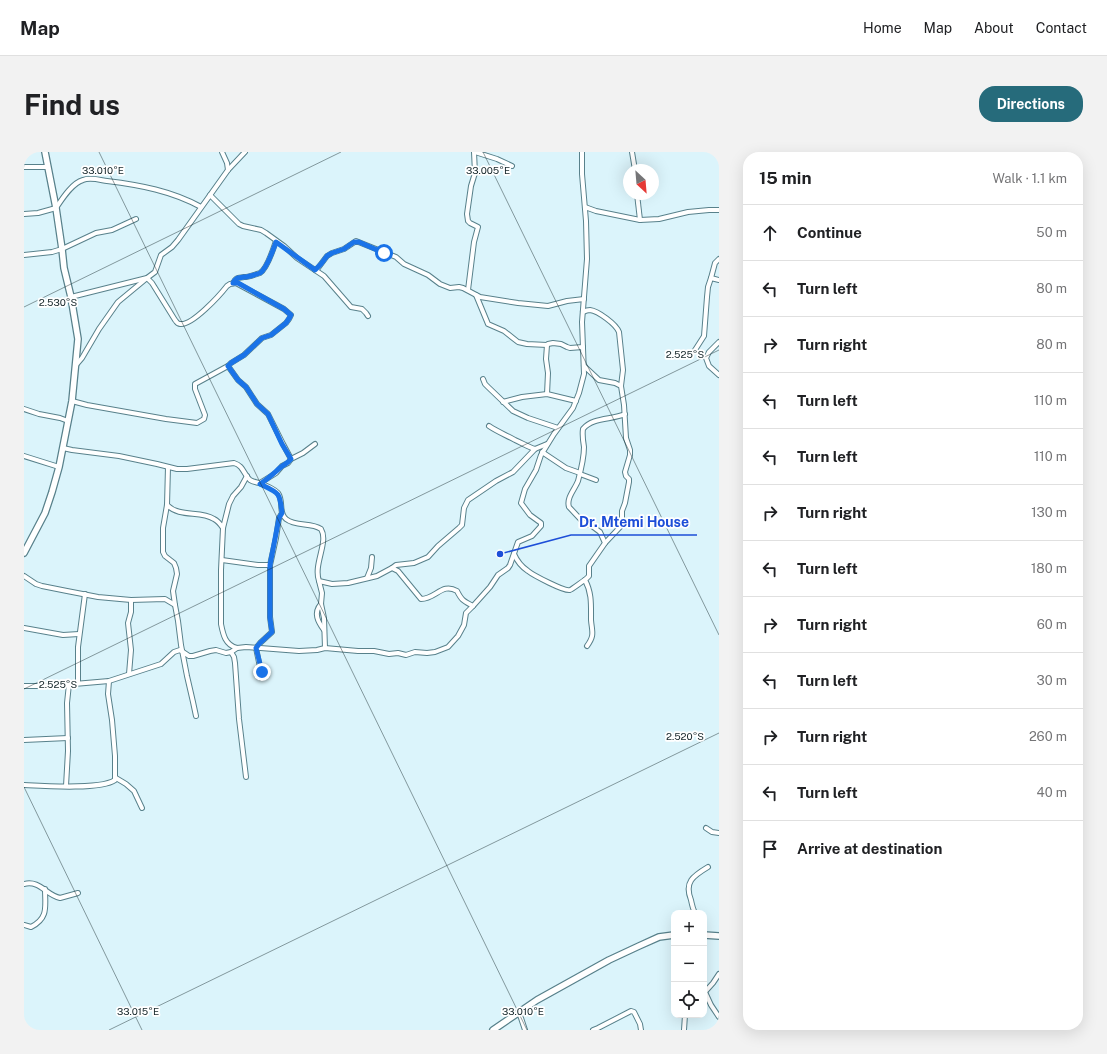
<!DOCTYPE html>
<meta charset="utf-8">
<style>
:root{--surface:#fff;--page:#f2f2f2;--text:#202124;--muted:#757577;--line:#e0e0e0;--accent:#266b7b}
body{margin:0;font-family:"Public Sans",sans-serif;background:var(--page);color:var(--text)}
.controls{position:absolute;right:12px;bottom:12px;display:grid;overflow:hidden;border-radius:8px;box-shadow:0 4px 16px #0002}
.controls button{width:36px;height:36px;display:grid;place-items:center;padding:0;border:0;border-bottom:1px solid var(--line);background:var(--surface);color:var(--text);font:20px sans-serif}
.compass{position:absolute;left:599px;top:12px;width:36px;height:36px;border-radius:50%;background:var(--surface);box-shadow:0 4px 16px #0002;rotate:154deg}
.stop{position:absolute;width:12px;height:12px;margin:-9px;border:3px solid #1a73e8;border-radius:50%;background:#fff}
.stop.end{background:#1a73e8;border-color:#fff;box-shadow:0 1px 4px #0008}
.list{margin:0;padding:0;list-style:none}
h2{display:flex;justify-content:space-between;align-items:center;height:52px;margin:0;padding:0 16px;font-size:17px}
h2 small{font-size:13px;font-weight:400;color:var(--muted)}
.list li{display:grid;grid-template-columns:26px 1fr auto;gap:12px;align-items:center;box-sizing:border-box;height:56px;padding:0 16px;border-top:1px solid var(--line)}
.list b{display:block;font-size:15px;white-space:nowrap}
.list em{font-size:13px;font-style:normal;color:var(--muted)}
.icon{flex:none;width:22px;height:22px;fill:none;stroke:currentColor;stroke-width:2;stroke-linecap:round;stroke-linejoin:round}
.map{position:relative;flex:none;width:695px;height:878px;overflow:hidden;border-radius:16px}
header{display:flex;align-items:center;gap:24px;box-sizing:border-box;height:56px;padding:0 20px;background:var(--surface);border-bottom:1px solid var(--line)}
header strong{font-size:19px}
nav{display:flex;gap:22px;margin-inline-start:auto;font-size:14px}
.intro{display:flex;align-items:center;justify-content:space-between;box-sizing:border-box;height:96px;padding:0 24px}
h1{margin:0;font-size:28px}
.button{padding:10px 18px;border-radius:16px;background:var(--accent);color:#fff;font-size:14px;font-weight:700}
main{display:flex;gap:24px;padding:0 24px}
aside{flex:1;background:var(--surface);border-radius:16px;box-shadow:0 4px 16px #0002}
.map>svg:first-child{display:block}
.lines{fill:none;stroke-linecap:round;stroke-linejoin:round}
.street-casing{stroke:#58818b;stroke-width:6}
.secondary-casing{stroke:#58818b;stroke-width:8}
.street{stroke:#fff;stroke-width:4}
.secondary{stroke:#fff;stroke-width:5.5}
.route{stroke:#1a73e8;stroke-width:5}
.ticks{fill:none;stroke:#16272b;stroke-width:1;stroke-opacity:0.45}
.ticks-label{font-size:10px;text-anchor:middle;fill:#16272b;stroke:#fff;stroke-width:3.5;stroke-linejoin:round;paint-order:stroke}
.leader{fill:none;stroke:#1d4ed8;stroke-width:1.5}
.callout-dot{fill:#1d4ed8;stroke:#fff;stroke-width:1.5}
.callout-label{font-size:14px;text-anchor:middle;font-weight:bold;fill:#1d4ed8;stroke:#fff;stroke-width:3.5;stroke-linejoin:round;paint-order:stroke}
</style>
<header>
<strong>Map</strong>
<nav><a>Home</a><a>Map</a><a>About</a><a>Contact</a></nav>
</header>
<div class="intro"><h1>Find us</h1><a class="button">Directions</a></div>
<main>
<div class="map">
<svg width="695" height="878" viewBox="0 0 695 878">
<rect width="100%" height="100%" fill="#dbf4fb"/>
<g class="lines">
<g class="street-casing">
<g id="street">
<polyline points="198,0 203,11 204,18"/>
<polyline points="451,0 473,7 488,14"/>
<polyline points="608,0 611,18"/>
<polyline points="0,15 24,15"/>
<polyline points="613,42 616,68"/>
<polyline points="186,43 215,72 219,74 237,78 242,81 260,94 273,106 300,124 327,155 338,157 342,161 344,164"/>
<polyline points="561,55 572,59 616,68 635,67 664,60 685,58 695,58"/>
<path d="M0,62L14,61L32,56C38,47 48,31 59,28C66,25 76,28 83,29C116,33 148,39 177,55"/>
<polyline points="0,103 28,100 38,97 72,81 88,78 112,67"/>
<polyline points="291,118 294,116 303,104 308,101 320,97 332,89 372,105 380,112 404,123 416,132 426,136 435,135 439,136 456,145 494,151 524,154 543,149 560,147"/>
<polyline points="687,126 691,111 695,107"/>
<path d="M209,131C212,125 214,126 220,125C223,125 233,122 236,121C243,117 249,98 252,89"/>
<polyline points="444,138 450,90 454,75 446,71 444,69 443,62 447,34 451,21 450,0"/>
<polyline points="452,143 464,172 480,179 494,190 503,192 523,193"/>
<polyline points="47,145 123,126 131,120 137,103 148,95 154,88 204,18 221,0"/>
<path d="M559,160C561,159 564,158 566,158C574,159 592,172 595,180L599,218L597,234"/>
<polyline points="695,190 685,200 682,206 685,214 695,223"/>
<polyline points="671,198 680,184 683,145 684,135 687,126 695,128"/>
<polyline points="204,214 214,228 222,235 233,252 244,262 259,292 267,307"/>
<polyline points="560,214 575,228 591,231 597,234 600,253 602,286 606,298 606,303 601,320 602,324 605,327 605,330 601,351 598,359 598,373 581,391"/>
<polyline points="459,227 461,232 464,235 489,259 504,266 534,276"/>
<polyline points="523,242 524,221 522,207 523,193 524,192 529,191 537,192 543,195 546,196 559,195"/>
<path d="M48,249L63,253L142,267L173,271L180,267L181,263L171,237V232L204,214L207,211L220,203L238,186L247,183L262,171L265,167L267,163L260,157L212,131L206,132L203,134C196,143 168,174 156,172C153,172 153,170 151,168L128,131L123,126L94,150L75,177L58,206L52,213"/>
<polyline points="479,250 498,245 523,242 552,249"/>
<polyline points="0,257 15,262 36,266 44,269"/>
<path d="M465,274C474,280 482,283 491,288C498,291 504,295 511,297"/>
<path d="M39,296L48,298L95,304L133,312L153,317H163L210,311C220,314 219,322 226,328C229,330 232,330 235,331C241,333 250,337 254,341C260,349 254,361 262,367C272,375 287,370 297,377C305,390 289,412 295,429L308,432L324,431L353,424L368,416L374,419L397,447C412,447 418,430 433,439C438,449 440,449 449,454"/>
<polyline points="518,300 542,316 556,321"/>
<polyline points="0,304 35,315"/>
<polyline points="144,315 143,353 139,376 139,400 141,404 150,411 152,416 153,422 149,439 151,453"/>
<polyline points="556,322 572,328"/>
<polyline points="236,331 252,321 258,314 264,311 267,307 279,301 291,292"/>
<path d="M143,353C156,366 176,358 190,367C194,369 197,373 199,376"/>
<path d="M490,402C493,409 498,415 504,419C509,423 541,440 546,438C547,438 562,427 563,426L565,424V414L581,391L576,380L568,374L559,370L545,355C542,346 551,337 554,329C557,318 560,307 560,295C559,289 558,283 559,277C569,265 588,268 601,262"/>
<polyline points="198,408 234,413 246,413"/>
<polyline points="368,416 372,413 390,411 404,405 414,394 435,376 438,373 440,356 444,348 472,329 489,320 511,297 523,292"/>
<polyline points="0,424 12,432 18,434 43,439 74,445 107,448 141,447 151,453 154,469 157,493 163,524 169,550 172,564"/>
<polyline points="343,426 347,416 348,405"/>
<path d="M561,428C568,441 567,453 567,468C568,480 571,483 563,494"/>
<polyline points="295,429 298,441 297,452 300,466 301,496"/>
<path d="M297,452C289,461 294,470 300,478"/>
<polyline points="0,476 39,483 55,482"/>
<path d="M213,496C201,493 199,482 197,472V418L199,376L205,352L209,344L217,335L223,324"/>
<polyline points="207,500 210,505 211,511 215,567 222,625"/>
<polyline points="105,522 107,498 104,471 107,460 107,448"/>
<polyline points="237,526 237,520 232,496 236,491 248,480 246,465 246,413 252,386 255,366 258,361"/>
<polyline points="54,531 54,495 61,442"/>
<polyline points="0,534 27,534 85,529 137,512 150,500 156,498 165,504 169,504 186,499 192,498 202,501 207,500 213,496 222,495 275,499 293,498 301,496 334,499 350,499 365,502 374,501 382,503 391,500 403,501 411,500 424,495 434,484 440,473 442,461 449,454 466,435 474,423 484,416 486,413 494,390 508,384 517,374 517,371 506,363 497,351 501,337 512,318 517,303 530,282 549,256 555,241 560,222 558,170 563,107 562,69 558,22 558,0"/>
<polyline points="0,588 44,586"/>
<polyline points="92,626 102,632 110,639 118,656"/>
<path d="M0,633C19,634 77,638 91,628V604L88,568L84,542L85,529"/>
<polyline points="42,634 44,599 43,551 45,532"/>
<polyline points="682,676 688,680 695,681"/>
<path d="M0,732C16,728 22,743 36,746L54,741"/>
<path d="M671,761C669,757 668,753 667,748C660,730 669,724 684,715"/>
<path d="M0,773L7,775C25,766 21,754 21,737"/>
<polyline points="681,840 687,853 695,865"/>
<polyline points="680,841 689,831 695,822"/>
<polyline points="495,860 501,878"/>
<polyline points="569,878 574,876 607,859 610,860 616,872 617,878"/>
<polyline points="660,878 661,863"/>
</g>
</g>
<g class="secondary-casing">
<g id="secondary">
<polyline points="0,401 21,361 28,340 35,315 48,249 54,187 47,145 40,116 38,97 32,56 21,0"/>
<polyline points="680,783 695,784"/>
<polyline points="469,878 513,848 585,808 615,794 635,785 650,783"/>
</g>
</g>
<use href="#street" class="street"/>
<use href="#secondary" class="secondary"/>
</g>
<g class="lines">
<path class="route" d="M238,520L232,496L236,491L248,480L246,466V413L255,366L258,361C256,340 255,341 236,332C244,327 250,321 257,315C261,312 264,311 267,307L258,292L244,262L233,252L222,235L214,228L204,214L207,211L220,203L238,186L247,183L262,171L266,165L267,163L260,157L214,131H209C212,125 214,126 220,125C223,125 233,122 236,121C243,117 249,98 252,90L291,118L297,112L303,104L308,101L320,97L330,90H335L360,101"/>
</g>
<path class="ticks" d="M75,0L503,878M459,0L695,483M0,155L317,0M0,537L695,198M0,635L118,878M85,878L695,581"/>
<g class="ticks-label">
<text x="79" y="22">33.010°E</text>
<text x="464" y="22">33.005°E</text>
<text x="34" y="154">2.530°S</text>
<text x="661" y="206">2.525°S</text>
<text x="34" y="536">2.525°S</text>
<text x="661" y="588">2.520°S</text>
<text x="114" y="863">33.015°E</text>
<text x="499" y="863">33.010°E</text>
</g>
<path class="leader" d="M476 402L547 383H673"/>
<circle class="callout-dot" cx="476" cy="402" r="4"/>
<g class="callout-label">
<text x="610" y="375">Dr. Mtemi House</text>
</g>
</svg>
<div class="controls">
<button>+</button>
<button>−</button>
<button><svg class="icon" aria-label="locate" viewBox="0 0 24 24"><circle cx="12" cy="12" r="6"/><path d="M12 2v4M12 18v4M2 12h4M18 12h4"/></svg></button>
</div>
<svg class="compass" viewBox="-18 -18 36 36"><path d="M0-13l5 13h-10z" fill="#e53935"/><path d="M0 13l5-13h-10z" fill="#757577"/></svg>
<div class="stop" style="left:360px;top:101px"></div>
<div class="stop end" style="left:238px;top:520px"></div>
</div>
<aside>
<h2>15 min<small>Walk · 1.1 km</small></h2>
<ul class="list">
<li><svg class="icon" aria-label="ahead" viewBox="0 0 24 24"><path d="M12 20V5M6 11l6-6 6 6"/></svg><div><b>Continue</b></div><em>50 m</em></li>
<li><svg class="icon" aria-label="left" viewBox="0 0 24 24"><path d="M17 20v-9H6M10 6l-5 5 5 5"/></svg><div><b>Turn left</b></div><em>80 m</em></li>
<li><svg class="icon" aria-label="right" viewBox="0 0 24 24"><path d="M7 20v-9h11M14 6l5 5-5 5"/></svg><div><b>Turn right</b></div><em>80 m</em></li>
<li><svg class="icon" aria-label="left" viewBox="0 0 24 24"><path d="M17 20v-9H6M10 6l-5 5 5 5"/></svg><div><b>Turn left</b></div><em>110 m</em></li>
<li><svg class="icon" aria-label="left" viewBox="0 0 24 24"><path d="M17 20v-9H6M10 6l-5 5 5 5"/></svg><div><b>Turn left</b></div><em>110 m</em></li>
<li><svg class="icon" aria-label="right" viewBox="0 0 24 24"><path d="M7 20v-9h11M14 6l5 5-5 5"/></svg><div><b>Turn right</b></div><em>130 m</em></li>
<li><svg class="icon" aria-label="left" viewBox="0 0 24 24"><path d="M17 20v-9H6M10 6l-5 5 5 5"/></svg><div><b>Turn left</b></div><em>180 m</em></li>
<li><svg class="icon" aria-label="right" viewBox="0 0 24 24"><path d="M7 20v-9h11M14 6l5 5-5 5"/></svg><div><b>Turn right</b></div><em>60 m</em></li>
<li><svg class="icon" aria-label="left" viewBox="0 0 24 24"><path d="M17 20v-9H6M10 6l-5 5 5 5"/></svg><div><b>Turn left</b></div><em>30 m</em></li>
<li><svg class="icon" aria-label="right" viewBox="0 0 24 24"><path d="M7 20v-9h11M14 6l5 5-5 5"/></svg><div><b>Turn right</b></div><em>260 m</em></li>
<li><svg class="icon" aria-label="left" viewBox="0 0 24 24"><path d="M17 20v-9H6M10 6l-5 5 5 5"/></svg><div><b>Turn left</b></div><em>40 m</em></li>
<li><svg class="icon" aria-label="arrive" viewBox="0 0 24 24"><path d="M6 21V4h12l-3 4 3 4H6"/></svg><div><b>Arrive at destination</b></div></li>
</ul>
</aside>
</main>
